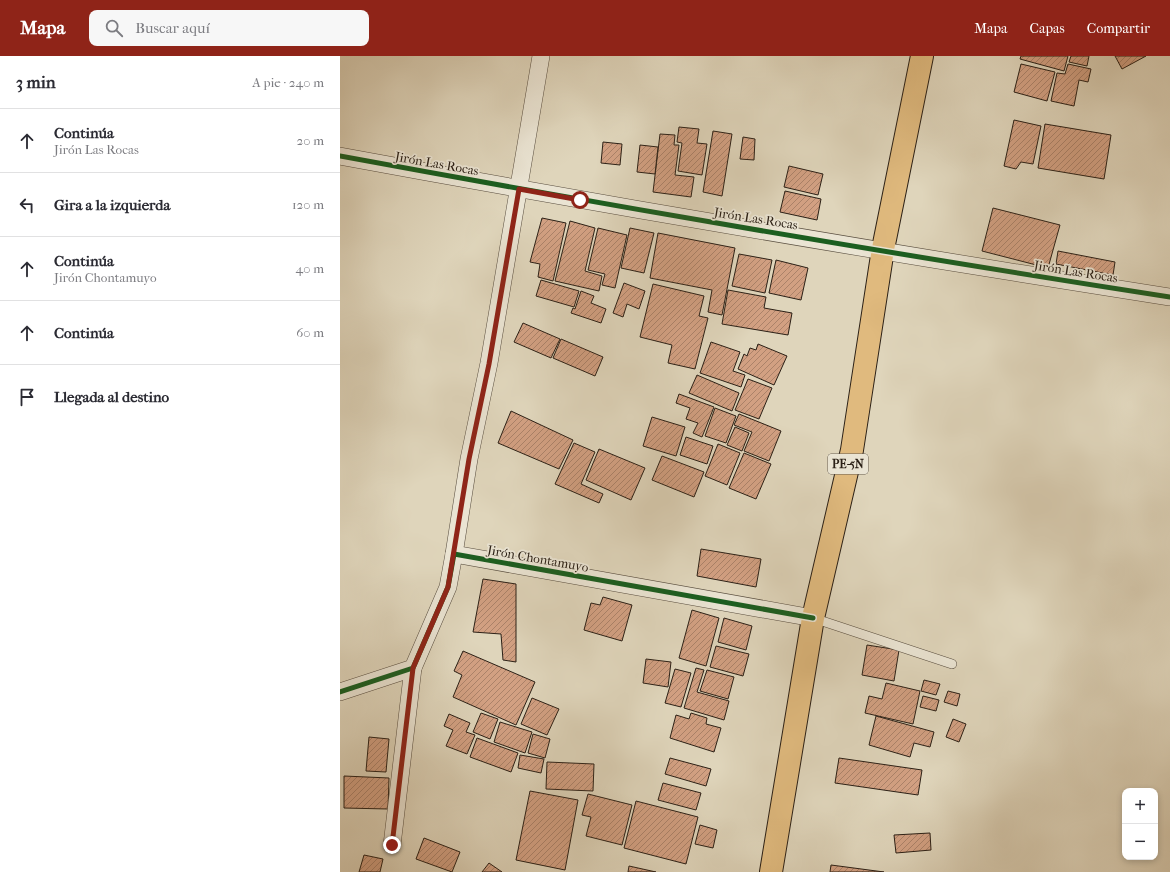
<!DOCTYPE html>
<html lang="es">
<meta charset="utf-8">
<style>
:root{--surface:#fff;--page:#f7f7f7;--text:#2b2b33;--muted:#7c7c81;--line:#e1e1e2;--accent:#8f2418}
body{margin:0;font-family:"IM FELL French Canon",serif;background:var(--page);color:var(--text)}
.controls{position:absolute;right:12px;bottom:12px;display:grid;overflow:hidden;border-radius:8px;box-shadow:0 2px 6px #0003}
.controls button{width:36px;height:36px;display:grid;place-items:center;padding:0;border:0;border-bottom:1px solid var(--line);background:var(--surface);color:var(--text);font:20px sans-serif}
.stop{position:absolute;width:12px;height:12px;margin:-9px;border:3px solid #8f2418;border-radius:50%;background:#fff}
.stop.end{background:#8f2418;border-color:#fff;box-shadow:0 1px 4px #0008}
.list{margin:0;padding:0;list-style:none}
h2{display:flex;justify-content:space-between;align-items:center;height:52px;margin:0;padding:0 16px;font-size:17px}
h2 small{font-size:13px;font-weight:400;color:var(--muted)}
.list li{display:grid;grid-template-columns:26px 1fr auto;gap:12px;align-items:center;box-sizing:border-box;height:64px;padding:0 16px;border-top:1px solid var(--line)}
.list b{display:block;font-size:15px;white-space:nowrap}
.list p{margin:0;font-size:13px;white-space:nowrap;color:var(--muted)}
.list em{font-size:13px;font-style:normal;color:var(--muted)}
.icon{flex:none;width:22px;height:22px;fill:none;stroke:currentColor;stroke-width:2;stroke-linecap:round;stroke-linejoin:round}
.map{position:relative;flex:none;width:830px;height:816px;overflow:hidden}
header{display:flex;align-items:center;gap:24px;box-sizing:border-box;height:56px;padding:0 20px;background:var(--accent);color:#fff}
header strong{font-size:19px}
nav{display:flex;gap:22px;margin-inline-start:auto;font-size:14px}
.search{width:280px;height:36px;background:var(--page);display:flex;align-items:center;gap:10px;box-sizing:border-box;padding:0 14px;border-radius:8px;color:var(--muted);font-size:15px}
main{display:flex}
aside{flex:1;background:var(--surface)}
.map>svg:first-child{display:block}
.building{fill:url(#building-hatch);stroke:#2b2016}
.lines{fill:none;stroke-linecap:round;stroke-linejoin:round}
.lane-casing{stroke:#584d3f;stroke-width:10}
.street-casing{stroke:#584d3f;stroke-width:18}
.highway-casing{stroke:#2b2016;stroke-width:24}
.lane{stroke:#eae4d3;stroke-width:9}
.street{stroke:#eae4d3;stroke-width:17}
.highway{stroke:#e0ba7e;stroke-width:22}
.cycleway-casing{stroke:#eae4d3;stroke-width:8}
.cycleway{stroke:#1b5e20;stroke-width:5}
.route{stroke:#8f2418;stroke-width:5}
.labels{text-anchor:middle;stroke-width:3.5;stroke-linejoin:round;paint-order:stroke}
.shield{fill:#eae4d3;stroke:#645b4f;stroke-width:1}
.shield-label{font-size:12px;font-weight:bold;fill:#2b2016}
.street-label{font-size:13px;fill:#2b2016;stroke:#eae4d3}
</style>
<header>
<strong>Mapa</strong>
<div class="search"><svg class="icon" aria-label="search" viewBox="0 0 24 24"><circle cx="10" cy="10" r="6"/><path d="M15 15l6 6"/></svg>Buscar aquí</div>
<nav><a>Mapa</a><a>Capas</a><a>Compartir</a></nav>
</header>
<main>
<aside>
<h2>3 min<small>A pie · 240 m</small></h2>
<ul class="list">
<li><svg class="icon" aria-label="ahead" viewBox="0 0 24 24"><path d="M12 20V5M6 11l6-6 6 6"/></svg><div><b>Continúa</b><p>Jirón Las Rocas</p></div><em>20 m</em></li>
<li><svg class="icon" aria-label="left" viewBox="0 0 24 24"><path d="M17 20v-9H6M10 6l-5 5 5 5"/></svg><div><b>Gira a la izquierda</b></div><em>120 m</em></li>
<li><svg class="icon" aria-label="ahead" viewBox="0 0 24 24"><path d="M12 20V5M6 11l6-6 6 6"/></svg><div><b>Continúa</b><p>Jirón Chontamuyo</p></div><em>40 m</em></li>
<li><svg class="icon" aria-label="ahead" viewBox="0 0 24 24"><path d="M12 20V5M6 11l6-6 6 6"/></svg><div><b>Continúa</b></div><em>60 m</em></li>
<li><svg class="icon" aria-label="arrive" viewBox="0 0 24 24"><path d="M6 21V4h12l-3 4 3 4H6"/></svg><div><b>Llegada al destino</b></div></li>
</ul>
</aside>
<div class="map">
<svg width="830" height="816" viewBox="0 0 830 816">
<defs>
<pattern id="building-hatch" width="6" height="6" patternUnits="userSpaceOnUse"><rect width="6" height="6" fill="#d2a082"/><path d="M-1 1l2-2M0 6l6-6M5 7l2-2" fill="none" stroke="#ab8269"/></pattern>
</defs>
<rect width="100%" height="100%" fill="#dfd5bb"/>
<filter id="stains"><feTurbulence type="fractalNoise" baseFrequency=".005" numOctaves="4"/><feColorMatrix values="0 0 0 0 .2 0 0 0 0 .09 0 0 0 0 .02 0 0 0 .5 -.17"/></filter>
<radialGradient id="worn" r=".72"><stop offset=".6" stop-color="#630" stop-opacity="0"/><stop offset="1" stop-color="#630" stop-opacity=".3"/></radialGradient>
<g class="building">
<polygon points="681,0 728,0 724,15 680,3"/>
<polygon points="731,0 749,0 747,10 729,6"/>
<polygon points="775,0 806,0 782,13"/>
<polygon points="681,8 715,16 707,45 674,36"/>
<polygon points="728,8 751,13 748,26 739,24 734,50 711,45 717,17 725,18"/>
<polygon points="674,64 701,70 693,108 681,106 676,113 664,110"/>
<polygon points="705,68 771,79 764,123 698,112"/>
<polygon points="339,71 359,73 357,87 367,88 362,119 338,115 342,87 337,86"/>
<polygon points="373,75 392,78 382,140 363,136"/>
<polygon points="320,78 335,79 334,89 339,89 335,119 354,121 351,141 313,136"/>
<polygon points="403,81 415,83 414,104 400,103"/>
<polygon points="263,86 282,88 280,109 261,107"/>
<polygon points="300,89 318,91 315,118 297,116"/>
<polygon points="449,110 483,118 478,139 444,131"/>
<polygon points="445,135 481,143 477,164 440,156"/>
<polygon points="653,152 720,169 708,212 642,195"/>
<polygon points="202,162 226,167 213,225 198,221 200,208 190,206"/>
<polygon points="230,165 255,172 245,215 262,220 259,235 215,225"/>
<polygon points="258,172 287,179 275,232 262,229 265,218 248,214"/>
<polygon points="290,172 314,177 304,217 281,212"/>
<polygon points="318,177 395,192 382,259 368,256 372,234 310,222"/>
<polygon points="718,195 775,206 773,219 716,208"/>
<polygon points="399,198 432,204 425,237 392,230"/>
<polygon points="436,204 468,212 461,244 429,237"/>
<polygon points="201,224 239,235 234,251 196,240"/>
<polygon points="284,227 305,235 299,253 287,248 283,261 273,257"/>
<polygon points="313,228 364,240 359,260 368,262 355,313 328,307 332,289 300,281"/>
<polygon points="388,234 426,241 424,252 452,257 448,279 382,268"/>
<polygon points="241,235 254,240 251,247 266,253 261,267 231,257 233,252 235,253"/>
<polygon points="183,267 220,283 211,302 174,286"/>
<polygon points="221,283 263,301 255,320 213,302"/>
<polygon points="371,286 400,296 393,315 405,319 401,331 360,317"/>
<polygon points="418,288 447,300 434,329 398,313 404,298 407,300 410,292 416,294"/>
<polygon points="357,319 399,337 392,355 349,337"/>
<polygon points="408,323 432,332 419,363 395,354"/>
<polygon points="339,338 374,351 362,381 353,377 358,367 346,363 350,352 336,347"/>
<polygon points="375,352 396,360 386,387 365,380"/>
<polygon points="171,355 233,384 219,413 158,387"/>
<polygon points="399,358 441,375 429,405 404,395 412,376 394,369"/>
<polygon points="312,361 345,371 336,400 303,390"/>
<polygon points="395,371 409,377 402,395 387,389"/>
<polygon points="346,381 373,390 367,408 340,399"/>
<polygon points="234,387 255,396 241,428 263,438 259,447 215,428"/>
<polygon points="378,388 400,397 387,429 365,420"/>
<polygon points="259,393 305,412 291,444 246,424"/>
<polygon points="404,397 431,408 416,443 389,432"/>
<polygon points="322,400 364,416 354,441 312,424"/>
<polygon points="361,493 421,503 416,531 357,520"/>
<polygon points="143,523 176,528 176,606 163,604 161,578 133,576"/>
<polygon points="263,541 292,549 282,585 244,574 251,547 260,549"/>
<polygon points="352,554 379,562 366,610 339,602"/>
<polygon points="384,562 412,570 406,594 378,586"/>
<polygon points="527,589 559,594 554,625 522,619"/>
<polygon points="376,590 409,598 403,620 370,611"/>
<polygon points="123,595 195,626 176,669 113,641 122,619 114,615"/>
<polygon points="306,603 331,606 328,631 303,627"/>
<polygon points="356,612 364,614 357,636 389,645 384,664 344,652"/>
<polygon points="335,613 351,617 341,651 325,647"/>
<polygon points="367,614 394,621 388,643 360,635"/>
<polygon points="584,624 600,628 596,639 581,635"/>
<polygon points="546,627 580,635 573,668 525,657 529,640 542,643"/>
<polygon points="608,635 620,638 617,650 604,646"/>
<polygon points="583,640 599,644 596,655 580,651"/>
<polygon points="192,642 219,653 207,679 181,668"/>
<polygon points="141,657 158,663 150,683 133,676"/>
<polygon points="351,657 367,662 366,668 381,672 374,696 330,682 336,659 349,663"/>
<polygon points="109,658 130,667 126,676 135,679 127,698 106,690 113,674 104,670"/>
<polygon points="536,660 594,676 590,691 574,687 570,701 529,689"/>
<polygon points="613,663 626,668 619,686 606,681"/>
<polygon points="160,666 192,676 185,697 154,686"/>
<polygon points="193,678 210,683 205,702 188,697"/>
<polygon points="29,681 49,683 46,716 26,715"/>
<polygon points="137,682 178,697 171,716 130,701"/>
<polygon points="180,699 204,703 201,717 178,712"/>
<polygon points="330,702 371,713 366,730 325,718"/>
<polygon points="499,702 582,714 578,739 495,727"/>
<polygon points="207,706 254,708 253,735 206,733"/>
<polygon points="4,720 49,722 48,753 4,752"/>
<polygon points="323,727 361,737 356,754 318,744"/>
<polygon points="190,735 238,744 225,814 176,804"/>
<polygon points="248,738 292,749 282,789 246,780 251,761 242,759"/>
<polygon points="296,745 358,761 346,808 284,792"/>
<polygon points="360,769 377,774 373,792 355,788"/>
<polygon points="590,777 591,794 556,797 554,779"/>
<polygon points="84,782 120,796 112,816 76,803"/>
<polygon points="24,799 43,803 40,816 19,816"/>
<polygon points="149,807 162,816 142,816"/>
<polygon points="491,809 544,816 490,816"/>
<polygon points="289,810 316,816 288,816"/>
</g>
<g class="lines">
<g class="lane-casing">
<polyline id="lane" points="473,562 612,608"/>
</g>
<g class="street-casing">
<g id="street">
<path d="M0,100C276,151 553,198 830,241"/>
<polyline points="114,498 129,403 149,307 201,0"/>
<polyline points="0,636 73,612 108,531 114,498 473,562"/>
<polyline points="52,789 73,612"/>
</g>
</g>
<g class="highway-casing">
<polyline id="highway" points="431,816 473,562 512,394 543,193 582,0"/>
</g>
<use href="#lane" class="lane"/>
<use href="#street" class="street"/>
<use href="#highway" class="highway"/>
<g class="cycleway-casing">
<g id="cycleway">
<path d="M0,100C276,151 553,198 830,241"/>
<polyline points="0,636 73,612 108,531 114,498 473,562"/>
</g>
</g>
<use href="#cycleway" class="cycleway"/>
</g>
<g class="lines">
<polyline class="route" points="52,789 73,612 108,531 129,403 149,308 179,133 240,144"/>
</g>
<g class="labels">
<rect class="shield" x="488" y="398" width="40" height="20" rx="3"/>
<g class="shield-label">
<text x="508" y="412">PE-5N</text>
</g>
<g class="street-label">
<text transform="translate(97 107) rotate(10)" y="5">Jirón Las Rocas</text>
<text transform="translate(416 162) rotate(9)" y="5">Jirón Las Rocas</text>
<text transform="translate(736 215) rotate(9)" y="5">Jirón Las Rocas</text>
<text transform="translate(198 502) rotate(10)" y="5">Jirón Chontamuyo</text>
</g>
</g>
<rect width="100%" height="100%" filter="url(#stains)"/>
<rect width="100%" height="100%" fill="url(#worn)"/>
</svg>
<div class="controls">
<button>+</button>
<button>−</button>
</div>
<div class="stop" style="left:240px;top:144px"></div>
<div class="stop end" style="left:52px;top:789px"></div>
</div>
</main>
